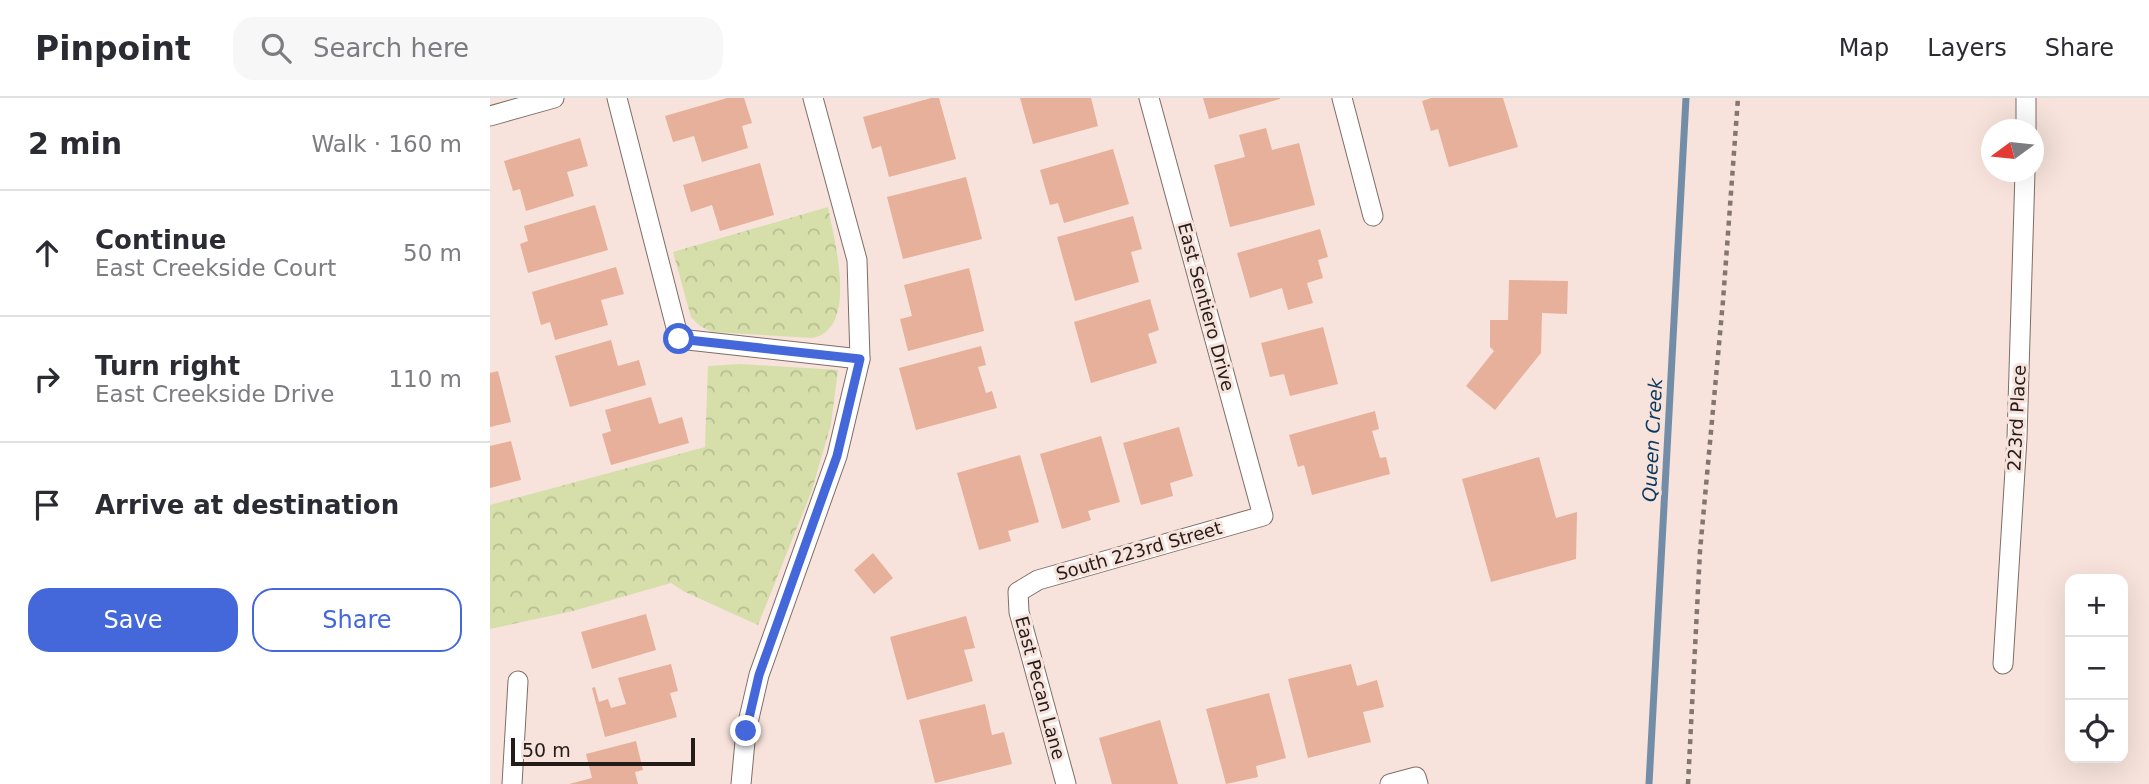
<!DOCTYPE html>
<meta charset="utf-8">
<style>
:root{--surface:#fff;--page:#f7f7f7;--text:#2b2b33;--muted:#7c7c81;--line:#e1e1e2;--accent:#4468da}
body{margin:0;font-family:"DejaVu Sans",sans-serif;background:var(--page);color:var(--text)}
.controls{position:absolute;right:21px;bottom:21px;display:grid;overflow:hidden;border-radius:14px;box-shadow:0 7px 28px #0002}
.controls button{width:63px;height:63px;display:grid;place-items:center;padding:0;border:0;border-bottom:2px solid var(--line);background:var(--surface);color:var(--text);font:35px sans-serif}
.compass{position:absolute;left:1491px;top:21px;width:63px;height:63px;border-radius:50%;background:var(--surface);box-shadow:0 7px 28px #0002;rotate:255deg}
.scale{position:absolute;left:21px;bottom:18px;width:184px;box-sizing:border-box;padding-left:7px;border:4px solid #231c19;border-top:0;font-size:19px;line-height:24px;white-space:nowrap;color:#231c19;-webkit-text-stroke:5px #f7e3db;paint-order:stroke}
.stop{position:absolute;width:21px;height:21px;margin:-16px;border:5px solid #4468da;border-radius:50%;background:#fff}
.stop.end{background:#4468da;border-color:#fff;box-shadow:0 2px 7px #0008}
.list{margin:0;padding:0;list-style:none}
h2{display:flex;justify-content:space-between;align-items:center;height:91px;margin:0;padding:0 28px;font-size:30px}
h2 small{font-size:23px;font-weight:400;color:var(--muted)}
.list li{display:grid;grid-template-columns:46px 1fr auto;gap:21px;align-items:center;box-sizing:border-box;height:126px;padding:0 28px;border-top:2px solid var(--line)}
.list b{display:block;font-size:26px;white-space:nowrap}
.list p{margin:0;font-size:23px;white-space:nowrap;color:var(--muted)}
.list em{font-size:23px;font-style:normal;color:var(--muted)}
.actions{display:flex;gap:14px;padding:21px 28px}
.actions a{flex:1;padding:16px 0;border:2px solid var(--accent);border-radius:21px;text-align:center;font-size:24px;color:var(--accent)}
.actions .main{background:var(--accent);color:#fff}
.icon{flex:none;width:38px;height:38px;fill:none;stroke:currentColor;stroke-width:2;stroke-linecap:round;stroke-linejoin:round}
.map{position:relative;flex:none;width:1659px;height:686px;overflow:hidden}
header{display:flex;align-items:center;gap:42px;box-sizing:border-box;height:98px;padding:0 35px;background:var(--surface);border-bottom:2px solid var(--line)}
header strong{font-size:33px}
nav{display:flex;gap:38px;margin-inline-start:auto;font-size:24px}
.search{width:490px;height:63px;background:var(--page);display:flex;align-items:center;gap:18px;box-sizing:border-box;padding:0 24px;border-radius:21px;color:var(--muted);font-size:26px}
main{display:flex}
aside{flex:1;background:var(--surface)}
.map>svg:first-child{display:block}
.park{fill:url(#park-crowns)}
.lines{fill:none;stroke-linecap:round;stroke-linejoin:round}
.stream{stroke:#738da8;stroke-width:7}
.building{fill:#e6b09a}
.street-casing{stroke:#7e6d66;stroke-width:21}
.path{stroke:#837671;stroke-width:4.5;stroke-dasharray:5 5;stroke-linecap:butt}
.street{stroke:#fff;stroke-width:19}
.route{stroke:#4468da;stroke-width:9}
.labels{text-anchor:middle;stroke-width:6;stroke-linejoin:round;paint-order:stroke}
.street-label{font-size:18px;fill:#231c19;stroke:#f7e3db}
.water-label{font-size:19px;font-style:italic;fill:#0a385e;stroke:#f7e3db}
</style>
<header>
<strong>Pinpoint</strong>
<div class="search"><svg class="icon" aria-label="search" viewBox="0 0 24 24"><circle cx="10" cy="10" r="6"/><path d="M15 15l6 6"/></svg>Search here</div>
<nav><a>Map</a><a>Layers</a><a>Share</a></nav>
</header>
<main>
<aside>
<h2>2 min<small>Walk · 160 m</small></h2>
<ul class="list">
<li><svg class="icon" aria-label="ahead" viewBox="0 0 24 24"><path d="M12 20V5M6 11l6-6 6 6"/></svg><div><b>Continue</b><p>East Creekside Court</p></div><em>50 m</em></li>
<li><svg class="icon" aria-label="right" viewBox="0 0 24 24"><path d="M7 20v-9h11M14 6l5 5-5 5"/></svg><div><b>Turn right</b><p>East Creekside Drive</p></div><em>110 m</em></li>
<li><svg class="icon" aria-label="arrive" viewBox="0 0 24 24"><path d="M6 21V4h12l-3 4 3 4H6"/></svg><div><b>Arrive at destination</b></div></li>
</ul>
<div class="actions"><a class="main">Save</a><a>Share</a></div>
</aside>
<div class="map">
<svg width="1659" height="686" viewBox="0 0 1659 686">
<defs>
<pattern id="park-crowns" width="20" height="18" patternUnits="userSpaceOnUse" patternTransform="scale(1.75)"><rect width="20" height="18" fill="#d6deaa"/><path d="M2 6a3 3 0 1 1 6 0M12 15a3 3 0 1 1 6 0" fill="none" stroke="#b7be92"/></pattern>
</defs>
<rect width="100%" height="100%" fill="#f7e3db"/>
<g class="park">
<path d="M338,109C344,142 369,230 323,240L222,234L210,228L201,219L183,154Z"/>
<polygon points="250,266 348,272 341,326 322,392 268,527 195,494 181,485 83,513 0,531 0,407 215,349 218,268"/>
</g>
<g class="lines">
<polyline class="stream" points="1159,686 1196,0"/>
</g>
<g class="building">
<polygon points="237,0 254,0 262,25 252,28 258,50 212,64 204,38 183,44 175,18"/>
<polygon points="441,0 449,0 466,61 399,79 391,48 382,51 373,19"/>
<polygon points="530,0 601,0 608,28 543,46"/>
<polygon points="713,0 790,0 790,1 719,21"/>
<polygon points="941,0 1013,0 1028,49 959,69 948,31 941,33 932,3"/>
<polygon points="776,30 782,52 809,45 825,107 740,129 724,67 755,59 749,37"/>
<polygon points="90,40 98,68 77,74 84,98 36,113 30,91 23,93 14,63"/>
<polygon points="623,51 639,106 574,125 568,105 560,107 550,72"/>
<polygon points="270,65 284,117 230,133 222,107 201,114 193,87"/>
<polygon points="476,79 492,141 413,161 397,99"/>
<polygon points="105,107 118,152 38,175 30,146 38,143 34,128"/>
<polygon points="643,118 652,151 641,154 649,184 585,203 567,139"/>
<polygon points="830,131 838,159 828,162 833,180 817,185 823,205 798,212 792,190 760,200 747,155"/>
<polygon points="126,169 134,196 111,202 118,227 65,242 60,224 51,227 42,194"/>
<polygon points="479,170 494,233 418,253 410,221 422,218 414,187"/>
<polygon points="1019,182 1078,183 1077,216 1052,215 1051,255 1005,312 976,288 1004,253 1000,249 1000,222 1018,222"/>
<polygon points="660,201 669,232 658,236 667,265 601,285 584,224"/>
<polygon points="833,229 848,286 800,298 794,276 780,279 771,245"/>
<polygon points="121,242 128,268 149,262 156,287 80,309 65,258"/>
<polygon points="491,248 496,267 488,269 496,295 502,293 507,310 426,332 409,270"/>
<polygon points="8,273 21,324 0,329 0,275"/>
<polygon points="161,299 169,326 192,319 199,345 121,367 112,336 121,333 115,312"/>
<polygon points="885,313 889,331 882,333 890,360 896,359 900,376 822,397 814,367 808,369 799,337"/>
<polygon points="689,329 703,378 680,385 683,398 651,407 633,345"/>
<polygon points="611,338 630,404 598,413 601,422 572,431 550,356"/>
<polygon points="21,343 31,382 0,390 0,348"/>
<polygon points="530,357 549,424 518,433 521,443 489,452 467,375"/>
<polygon points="1049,359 1066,420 1087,414 1086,461 1001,484 972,381"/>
<polygon points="383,455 403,480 384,496 364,472"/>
<polygon points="156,516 166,552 102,571 91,534"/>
<polygon points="476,518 485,550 474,552 483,583 417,602 400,539"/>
<polygon points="181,566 188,593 180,595 187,619 115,639 102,590 105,589 109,604 118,601 121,610 136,606 128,580"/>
<polygon points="861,566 867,588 887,582 894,609 873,614 881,644 818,660 798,581"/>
<polygon points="779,595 796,660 766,668 768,679 736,686 716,611"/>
<polygon points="495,606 502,637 514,634 522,666 445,685 429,622"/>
<polygon points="670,622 688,686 622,686 609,640"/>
<polygon points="146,643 153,672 145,674 148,686 79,686 102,680 96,656"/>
</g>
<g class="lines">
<g class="street-casing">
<g id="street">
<polyline points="127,0 189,241 370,261"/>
<polyline points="852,0 883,118"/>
<polyline points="0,18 64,0"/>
<polyline points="1536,32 1536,0"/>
<polyline points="1513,566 1527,340 1535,74"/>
<polyline points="22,686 28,583"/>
<polyline points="251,686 256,633 269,577 347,358 370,261 367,162 323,0"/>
<polyline points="576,686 529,514 528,494 548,482 773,418 659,0"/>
<polyline points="900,686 926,679 928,686"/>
</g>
</g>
<polyline class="path" points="1198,686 1210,453 1233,203 1248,0"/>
<use href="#street" class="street"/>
</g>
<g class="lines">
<polyline class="route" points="189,241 370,261 347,358 269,577 256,633"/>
</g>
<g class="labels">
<g class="street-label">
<text transform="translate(716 209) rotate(75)" y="6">East Sentiero Drive</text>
<text transform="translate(1527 320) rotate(-87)" y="6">223rd Place</text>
<text transform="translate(649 453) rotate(-16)" y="6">South 223rd Street</text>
<text transform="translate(550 590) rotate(75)" y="6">East Pecan Lane</text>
</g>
<g class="water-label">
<text transform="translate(1162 342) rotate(-87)" y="7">Queen Creek</text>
</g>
</g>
</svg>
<div class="controls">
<button>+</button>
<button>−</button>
<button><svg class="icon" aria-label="locate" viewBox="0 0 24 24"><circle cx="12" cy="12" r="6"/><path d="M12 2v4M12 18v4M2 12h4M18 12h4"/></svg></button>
</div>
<svg class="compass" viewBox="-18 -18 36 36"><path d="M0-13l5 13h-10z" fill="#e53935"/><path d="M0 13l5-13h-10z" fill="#7c7c81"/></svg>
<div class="scale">50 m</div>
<div class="stop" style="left:189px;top:241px"></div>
<div class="stop end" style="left:256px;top:633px"></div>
</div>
</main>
